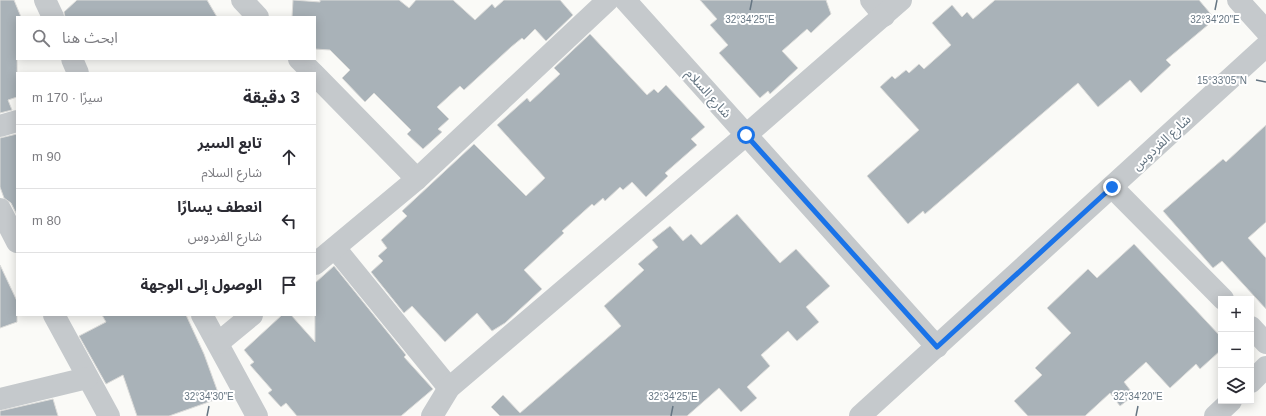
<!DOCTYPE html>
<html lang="ar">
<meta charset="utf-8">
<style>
:root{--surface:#fff;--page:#f2f2f3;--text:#2b2b33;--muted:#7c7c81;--line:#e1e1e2}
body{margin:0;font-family:Helvetica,"Noto Sans Arabic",sans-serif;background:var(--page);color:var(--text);direction:rtl}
.controls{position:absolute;right:12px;bottom:12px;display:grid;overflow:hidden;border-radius:0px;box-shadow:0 2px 10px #0003}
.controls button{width:36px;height:36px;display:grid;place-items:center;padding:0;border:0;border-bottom:1px solid var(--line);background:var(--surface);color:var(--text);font:20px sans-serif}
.stop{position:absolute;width:12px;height:12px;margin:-9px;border:3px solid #1a73e8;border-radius:50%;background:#fff}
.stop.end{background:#1a73e8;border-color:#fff;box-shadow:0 1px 4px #0008}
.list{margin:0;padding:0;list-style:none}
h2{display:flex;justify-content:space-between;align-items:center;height:52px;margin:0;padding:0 16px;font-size:17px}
h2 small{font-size:13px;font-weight:400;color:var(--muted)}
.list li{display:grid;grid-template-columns:26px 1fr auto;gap:12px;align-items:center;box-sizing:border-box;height:64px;padding:0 16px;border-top:1px solid var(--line)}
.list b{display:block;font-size:15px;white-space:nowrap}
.list p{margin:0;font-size:13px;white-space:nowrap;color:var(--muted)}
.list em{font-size:13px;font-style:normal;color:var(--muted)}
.icon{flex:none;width:22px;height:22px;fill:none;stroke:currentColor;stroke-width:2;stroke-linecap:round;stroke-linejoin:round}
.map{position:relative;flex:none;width:1266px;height:416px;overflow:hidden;direction:ltr}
.search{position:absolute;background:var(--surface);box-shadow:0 2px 10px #0003;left:16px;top:16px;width:300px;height:44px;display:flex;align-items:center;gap:10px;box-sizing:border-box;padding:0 14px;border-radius:0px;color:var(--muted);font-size:15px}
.panel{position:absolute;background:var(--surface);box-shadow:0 2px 10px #0003;left:16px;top:72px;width:300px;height:244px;border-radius:0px;direction:rtl}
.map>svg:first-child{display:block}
.building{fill:#a9b2b8;stroke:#dbdbd9}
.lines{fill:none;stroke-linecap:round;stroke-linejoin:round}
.minor{stroke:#c5c9cc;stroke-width:22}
.route{stroke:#1a73e8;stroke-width:5}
.ticks{fill:none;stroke:#657582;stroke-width:1.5}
.labels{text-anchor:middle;stroke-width:4;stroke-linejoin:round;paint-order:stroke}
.street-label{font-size:13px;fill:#657582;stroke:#fff}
.ticks-label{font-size:10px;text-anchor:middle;fill:#657582;stroke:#fff;stroke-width:4;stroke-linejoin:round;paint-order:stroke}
</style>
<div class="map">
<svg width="1266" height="416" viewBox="0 0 1266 416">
<rect width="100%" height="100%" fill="#fafaf7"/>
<g class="building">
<polygon points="0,0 14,0 21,17 17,17 17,97 8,100 12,110 0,113"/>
<polygon points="77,0 207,0 217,17 65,17 64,12"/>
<polygon points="293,0 320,2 320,0 399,0 409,8 416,0 453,0 475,20 492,4 495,8 504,0 560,0 573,15 546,41 535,29 524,40 522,38 511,47 464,90 460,86 437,107 449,119 438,129 442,132 423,149 407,134 411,130 374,93 365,102 342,78 350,70 330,50 315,49 315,17 292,17"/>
<polygon points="700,0 826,0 831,14 811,33 807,29 782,51 798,68 770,94 768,91 760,98 719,53 728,45 710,25 717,19"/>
<polygon points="995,0 1199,0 1215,19 1166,60 1171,65 1141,93 1130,80 1098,107 1078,83 925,214 923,211 908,224 867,176 919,130 880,87 892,76 895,79 906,70 909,73 919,64 924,69 951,45 932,23 952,5 962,17 967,12 973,19"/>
<polygon points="590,34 647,95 654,89 658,93 666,85 705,127 691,139 697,145 665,173 668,176 646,197 632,182 623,190 620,187 605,201 603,198 594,206 592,204 562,231 564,233 524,270 542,289 505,323 492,331 477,313 445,342 412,306 404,313 371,272 383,261 378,256 387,248 381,240 407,216 402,211 474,144 526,196 545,178 497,125 527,98 530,102 560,74 554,68"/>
<polygon points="1266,125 1266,222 1248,238 1266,258 1266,309 1222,261 1213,268 1163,211 1223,159 1226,162"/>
<polygon points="17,134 17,215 11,203 4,198 0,187 0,138"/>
<polygon points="737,214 780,263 796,249 830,286 806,307 819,322 797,341 788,331 761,355 770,366 747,387 757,398 741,412 719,388 687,416 500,416 491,407 503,395 520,413 621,326 604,306 644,270 638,264 658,247 652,240 670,226 683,241 691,234 701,245"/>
<polygon points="1134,244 1221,337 1221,350 1200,369 1196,364 1170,388 1146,362 1124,382 1134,395 1120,406 1110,393 1085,416 1028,416 1014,401 1042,375 1035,368 1071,333 1047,308 1088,269 1097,278"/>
<polygon points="0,265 17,301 17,322 0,328"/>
<polygon points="334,266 406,355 404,357 433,389 401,416 297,416 286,403 281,407 268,393 272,390 250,365 254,362 244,350 282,315 291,315 315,342 315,283"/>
<polygon points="102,315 186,315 204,354 220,398 169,416 137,416 123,375 106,384 79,336 106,322"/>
<polygon points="53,399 58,416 0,416 0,411"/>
</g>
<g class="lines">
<g class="minor">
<polyline points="45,0 53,17"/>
<polyline points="242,0 258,17"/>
<polyline points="625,0 937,347"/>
<polyline points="871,0 884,16"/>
<polyline points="1238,0 1266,31"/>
<polyline points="72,59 78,73"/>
<polyline points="299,59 313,73"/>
<polyline points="315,75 417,179"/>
<polyline points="0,126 17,121"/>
<polyline points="1112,187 1223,299"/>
<polyline points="0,209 17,242"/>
<polyline points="335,248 449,388"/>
<polyline points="315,264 417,179 608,0"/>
<polyline points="54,315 109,416"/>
<polyline points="202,315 257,416"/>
<polyline points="1251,327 1266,343"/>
<polyline points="218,343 252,315"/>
<polyline points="1251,382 1266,367"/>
<polyline points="0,399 87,378"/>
<polyline points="432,416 449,388 746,135 901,0"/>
<polyline points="860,416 1266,46"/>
<polyline points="1215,416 1231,401"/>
</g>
</g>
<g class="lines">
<polyline class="route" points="746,135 937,347 1112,187"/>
</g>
<path class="ticks" d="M750,10L752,0M1215,10L1217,0M1256,80L1266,82M207,416L209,406M671,416L673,406M1136,416L1138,406"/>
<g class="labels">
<g class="street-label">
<text transform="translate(709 93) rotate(48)" y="5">شارع السلام</text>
<text transform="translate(1161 142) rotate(-43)" y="5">شارع الفردوس</text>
</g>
</g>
<g class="ticks-label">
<text x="1215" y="23">32°34'20"E</text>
<text x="750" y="23">32°34'25"E</text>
<text x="1222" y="84">15°33'05"N</text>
<text x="209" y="400">32°34'30"E</text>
<text x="673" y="400">32°34'25"E</text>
<text x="1138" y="400">32°34'20"E</text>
</g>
</svg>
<div class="controls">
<button>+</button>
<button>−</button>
<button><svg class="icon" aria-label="layers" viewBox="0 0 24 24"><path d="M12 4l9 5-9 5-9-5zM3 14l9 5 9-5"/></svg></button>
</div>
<div class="stop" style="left:746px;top:135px"></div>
<div class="stop end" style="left:1112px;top:187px"></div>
<div class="search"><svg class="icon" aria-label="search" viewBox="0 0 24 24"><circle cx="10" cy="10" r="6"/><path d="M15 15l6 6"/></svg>ابحث هنا</div>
<section class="panel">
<h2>3 دقيقة<small>سيرًا · 170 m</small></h2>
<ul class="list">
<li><svg class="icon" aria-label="ahead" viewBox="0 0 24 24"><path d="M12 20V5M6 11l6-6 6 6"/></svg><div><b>تابع السير</b><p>شارع السلام</p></div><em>90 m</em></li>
<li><svg class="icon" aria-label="left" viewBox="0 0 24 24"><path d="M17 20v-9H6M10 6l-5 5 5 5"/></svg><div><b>انعطف يسارًا</b><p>شارع الفردوس</p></div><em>80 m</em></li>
<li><svg class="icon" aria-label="arrive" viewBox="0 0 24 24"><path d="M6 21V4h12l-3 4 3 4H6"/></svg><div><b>الوصول إلى الوجهة</b></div></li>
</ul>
</section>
</div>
